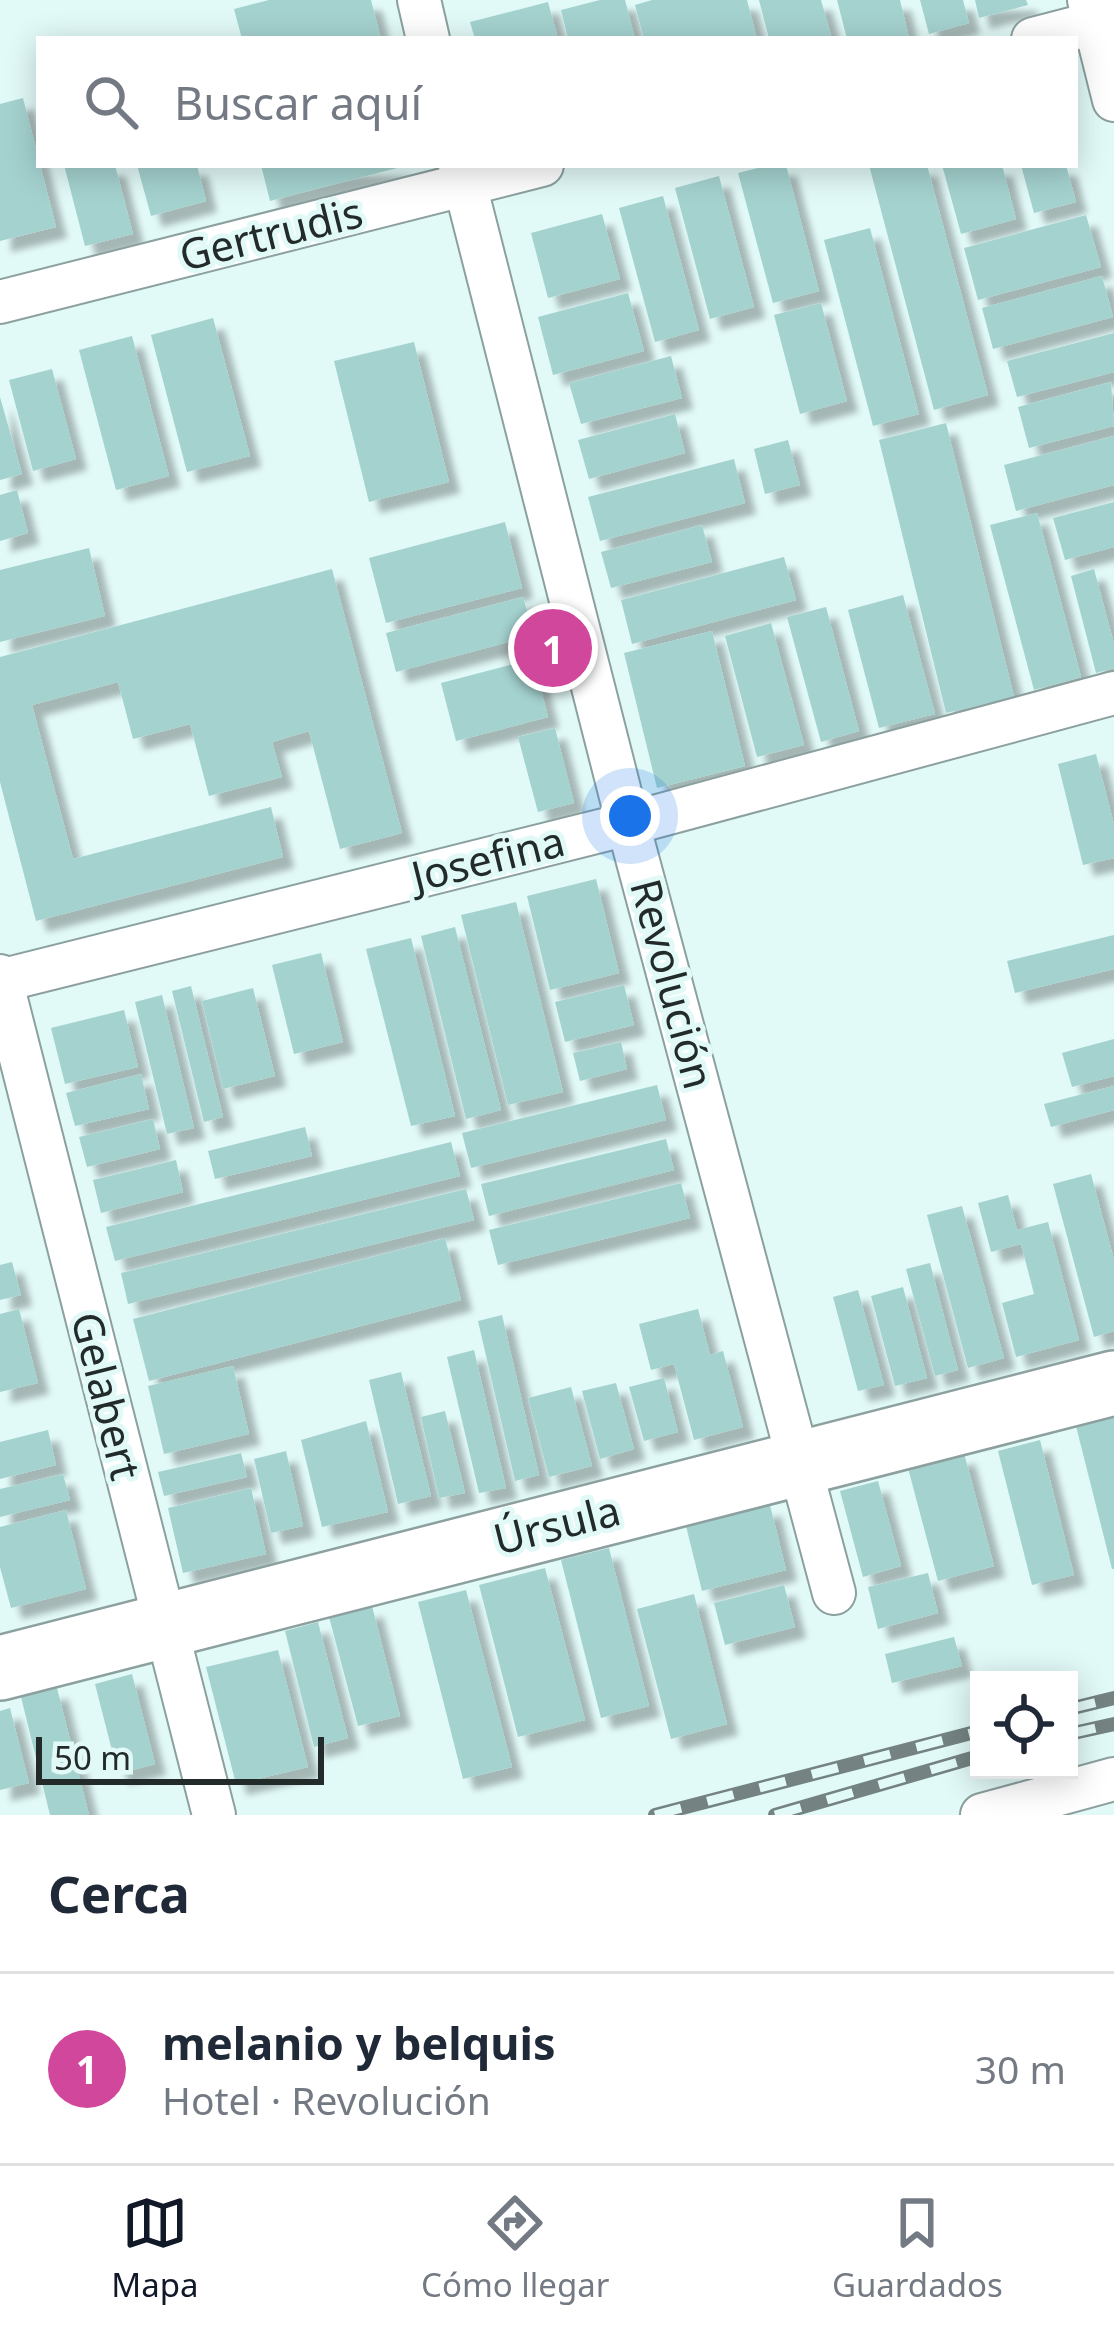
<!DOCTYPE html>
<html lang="es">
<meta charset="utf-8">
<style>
:root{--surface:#fff;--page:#f2f2f3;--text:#1f2937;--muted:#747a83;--line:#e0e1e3;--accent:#111827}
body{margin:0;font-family:"Noto Sans",sans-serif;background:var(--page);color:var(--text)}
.controls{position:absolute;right:36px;bottom:36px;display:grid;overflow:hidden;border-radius:0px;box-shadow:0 6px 30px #0003}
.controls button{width:108px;height:108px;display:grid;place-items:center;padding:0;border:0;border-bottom:3px solid var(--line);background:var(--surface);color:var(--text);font:60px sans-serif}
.scale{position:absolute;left:36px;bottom:30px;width:288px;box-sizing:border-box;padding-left:12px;border:6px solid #222b2a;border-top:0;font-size:33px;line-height:42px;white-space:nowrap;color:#222b2a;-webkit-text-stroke:9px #e1f9f7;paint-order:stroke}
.you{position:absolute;left:630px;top:816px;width:42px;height:42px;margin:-30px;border:9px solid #fff;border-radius:50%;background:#1a73e8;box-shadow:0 0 0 18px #1a73e833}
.badge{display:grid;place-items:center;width:78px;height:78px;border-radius:50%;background:var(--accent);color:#fff;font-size:39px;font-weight:700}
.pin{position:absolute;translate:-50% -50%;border:6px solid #fff;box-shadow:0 3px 12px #0006}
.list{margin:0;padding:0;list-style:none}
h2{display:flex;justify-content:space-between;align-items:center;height:156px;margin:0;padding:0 48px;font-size:51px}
h2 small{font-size:39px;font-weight:400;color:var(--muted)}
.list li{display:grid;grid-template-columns:78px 1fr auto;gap:36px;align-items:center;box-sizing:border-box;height:192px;padding:0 48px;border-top:3px solid var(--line)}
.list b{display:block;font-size:45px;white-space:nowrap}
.list p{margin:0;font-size:39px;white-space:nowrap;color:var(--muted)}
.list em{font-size:39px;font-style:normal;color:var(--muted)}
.icon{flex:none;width:66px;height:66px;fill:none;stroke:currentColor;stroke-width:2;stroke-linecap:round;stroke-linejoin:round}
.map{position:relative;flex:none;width:1114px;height:1815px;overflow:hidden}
.search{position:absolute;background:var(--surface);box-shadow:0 6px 30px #0003;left:36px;right:36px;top:36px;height:132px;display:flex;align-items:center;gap:30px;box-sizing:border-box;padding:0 42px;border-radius:0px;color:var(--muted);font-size:45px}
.sheet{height:348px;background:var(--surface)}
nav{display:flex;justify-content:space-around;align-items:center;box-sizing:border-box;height:168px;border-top:3px solid var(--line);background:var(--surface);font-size:33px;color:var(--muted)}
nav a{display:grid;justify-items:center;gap:6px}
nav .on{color:var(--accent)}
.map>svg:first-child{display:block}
.building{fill:#a4d2cf;filter:url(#shadow)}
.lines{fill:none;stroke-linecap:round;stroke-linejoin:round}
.street-casing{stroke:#8ba09f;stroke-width:46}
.secondary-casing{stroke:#8ba09f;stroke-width:68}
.street{stroke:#fff;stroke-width:42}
.secondary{stroke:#fff;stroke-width:63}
.rail-casing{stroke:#748382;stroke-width:14}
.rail{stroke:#e1f9f7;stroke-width:9;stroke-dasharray:27;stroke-linecap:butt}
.labels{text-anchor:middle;stroke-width:10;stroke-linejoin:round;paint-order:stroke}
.street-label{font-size:42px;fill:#222b2a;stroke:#e1f9f7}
</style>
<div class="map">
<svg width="1114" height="1815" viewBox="0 0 1114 1815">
<defs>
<filter id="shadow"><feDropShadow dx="11" dy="11" stdDeviation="3" flood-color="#0004"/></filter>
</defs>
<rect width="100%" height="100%" fill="#e1f9f7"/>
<g class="building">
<polygon points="269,0 371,0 381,39 242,39 234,9"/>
<polygon points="600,0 625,0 635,39 568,39 561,10"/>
<polygon points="652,0 747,0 757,39 644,39 635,5"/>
<polygon points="759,0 821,0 832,39 769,39"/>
<polygon points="837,0 900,0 909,38 847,39"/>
<polygon points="920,0 963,0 969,23 929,34"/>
<polygon points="975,0 1026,0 1028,5 979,18"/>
<polygon points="548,2 558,39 475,39 470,22"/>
<polygon points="23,98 56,227 0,241 0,104"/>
<polygon points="64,165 115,165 133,234 85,246"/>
<polygon points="137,165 197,165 206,201 151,216"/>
<polygon points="261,165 400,165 401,167 270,201"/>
<polygon points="770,165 786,165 819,291 773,303 738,173"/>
<polygon points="869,165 927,165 988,395 934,410"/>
<polygon points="942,165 1002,165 1016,219 961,234"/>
<polygon points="1021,165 1066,165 1076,202 1034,213"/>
<polygon points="719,176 754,307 710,319 675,188"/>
<polygon points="663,196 699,330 655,342 619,208"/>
<polygon points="602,214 620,279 548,298 531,233"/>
<polygon points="1086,215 1101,267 978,300 964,248"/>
<polygon points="870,228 919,414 873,426 824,240"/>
<polygon points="1102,276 1113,317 993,349 982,308"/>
<polygon points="628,293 644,351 553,375 538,317"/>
<polygon points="821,303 847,401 800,414 774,315"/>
<polygon points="213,318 250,456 187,472 151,335"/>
<polygon points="1114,333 1114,372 1017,397 1007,361"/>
<polygon points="132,336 169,476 116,490 79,350"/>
<polygon points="414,342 449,482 369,502 334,361"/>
<polygon points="671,356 682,398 581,424 569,383"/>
<polygon points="52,369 76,459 33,471 9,380"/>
<polygon points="1111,382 1114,426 1029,448 1018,407"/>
<polygon points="0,397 22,474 0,480"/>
<polygon points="675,414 685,453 589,479 578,440"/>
<polygon points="946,423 1014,697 946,713 879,440"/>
<polygon points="1114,436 1114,485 1016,511 1004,465"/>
<polygon points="788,440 800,485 765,494 754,449"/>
<polygon points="734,459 745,503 600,541 588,497"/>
<polygon points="17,490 28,533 0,541 0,495"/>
<polygon points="1114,502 1114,547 1065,560 1053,518"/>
<polygon points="1037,513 1081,677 1034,690 990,525"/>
<polygon points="505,522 522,588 386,623 369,558"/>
<polygon points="702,525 712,562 611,588 601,552"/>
<polygon points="89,548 105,616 0,642 0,570"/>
<polygon points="784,557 796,600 632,644 621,600"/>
<polygon points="332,569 402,833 340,849 309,731 272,742 282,777 209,796 190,724 133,739 118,682 32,705 73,859 271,807 283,857 36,921 0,782 0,657"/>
<polygon points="1094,569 1114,644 1114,668 1096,673 1071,576"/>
<polygon points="903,595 935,714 879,728 848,610"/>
<polygon points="523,597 534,635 396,672 386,633"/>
<polygon points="826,607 859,731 821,742 787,617"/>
<polygon points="771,623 804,745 757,757 725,636"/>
<polygon points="712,631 745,766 657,788 624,653"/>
<polygon points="533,659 548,717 456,741 441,683"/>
<polygon points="555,728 574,803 538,812 518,737"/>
<polygon points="1096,754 1114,825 1114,858 1083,865 1058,764"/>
<polygon points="596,879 619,973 550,990 527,896"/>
<polygon points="516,902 563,1092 508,1105 461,915"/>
<polygon points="455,927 501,1110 466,1119 421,936"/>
<polygon points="1114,935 1114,969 1015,993 1007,961"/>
<polygon points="411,938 455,1116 411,1126 366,949"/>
<polygon points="321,953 343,1042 294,1054 272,965"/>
<polygon points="624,985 634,1025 565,1042 555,1002"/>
<polygon points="191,986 223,1117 204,1122 172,991"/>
<polygon points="253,988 275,1076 223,1089 202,1001"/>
<polygon points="162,995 194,1128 167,1134 135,1002"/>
<polygon points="124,1010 138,1067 65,1084 51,1028"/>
<polygon points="1114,1039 1114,1076 1072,1087 1062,1053"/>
<polygon points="621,1042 627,1069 580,1081 573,1053"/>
<polygon points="141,1074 149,1109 75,1126 66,1093"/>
<polygon points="657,1085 666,1120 471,1168 462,1133"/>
<polygon points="1114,1086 1114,1110 1051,1127 1044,1104"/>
<polygon points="153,1119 160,1149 87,1167 79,1137"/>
<polygon points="305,1127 312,1156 215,1179 208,1151"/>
<polygon points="666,1139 674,1170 489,1216 481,1184"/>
<polygon points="451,1142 460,1176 115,1261 106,1227"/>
<polygon points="176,1160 183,1192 101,1213 93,1180"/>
<polygon points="1091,1174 1114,1260 1114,1331 1094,1337 1053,1184"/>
<polygon points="681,1183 690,1218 498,1265 489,1230"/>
<polygon points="466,1189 474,1220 128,1304 121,1273"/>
<polygon points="1008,1195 1017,1230 1048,1222 1079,1340 1016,1357 1002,1303 1034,1294 1021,1244 991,1252 978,1203"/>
<polygon points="962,1206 1004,1358 968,1368 927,1215"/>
<polygon points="445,1238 461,1300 149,1381 133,1319"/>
<polygon points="12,1262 21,1295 0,1300 0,1265"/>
<polygon points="930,1263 958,1370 935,1376 906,1269"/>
<polygon points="903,1287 927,1378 895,1386 871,1296"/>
<polygon points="858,1290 884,1385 858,1391 833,1297"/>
<polygon points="19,1309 38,1383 0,1392 0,1314"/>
<polygon points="698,1309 710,1355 723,1351 743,1427 694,1440 674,1364 651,1370 639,1324"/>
<polygon points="502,1315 539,1475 515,1481 478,1321"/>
<polygon points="474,1350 506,1488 479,1493 447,1357"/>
<polygon points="233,1366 249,1434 164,1454 148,1386"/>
<polygon points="401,1372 431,1496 398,1504 369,1380"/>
<polygon points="664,1378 678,1432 644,1441 629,1387"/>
<polygon points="616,1383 634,1449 600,1459 582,1391"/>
<polygon points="571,1387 592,1466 549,1477 528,1398"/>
<polygon points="445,1411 465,1493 439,1498 421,1417"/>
<polygon points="1114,1417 1114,1569 1112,1569 1076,1426"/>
<polygon points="366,1421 388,1512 322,1527 301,1440"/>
<polygon points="48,1430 56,1465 0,1479 0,1442"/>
<polygon points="1040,1440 1074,1575 1032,1585 998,1451"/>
<polygon points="286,1451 303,1526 271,1533 254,1459"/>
<polygon points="241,1453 247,1477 164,1496 158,1472"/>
<polygon points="964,1453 994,1566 938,1581 908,1468"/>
<polygon points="63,1474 70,1500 0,1517 0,1489"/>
<polygon points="878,1481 901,1566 863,1577 840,1491"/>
<polygon points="251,1488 266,1554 183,1573 168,1508"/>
<polygon points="770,1505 786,1570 702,1591 686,1526"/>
<polygon points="66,1510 86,1589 11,1608 0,1567 0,1527"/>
<polygon points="609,1548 649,1706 601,1718 561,1560"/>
<polygon points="545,1568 585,1720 518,1737 479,1585"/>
<polygon points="928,1573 938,1613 878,1629 868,1587"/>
<polygon points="784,1585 795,1627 725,1645 714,1603"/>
<polygon points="466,1590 512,1767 463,1779 418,1602"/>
<polygon points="694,1594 727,1724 671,1739 637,1609"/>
<polygon points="372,1606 400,1716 358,1726 329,1617"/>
<polygon points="318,1622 348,1738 314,1747 285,1631"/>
<polygon points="954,1637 962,1666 892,1683 885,1654"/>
<polygon points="278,1650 308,1767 236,1784 206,1667"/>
<polygon points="132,1674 155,1764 118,1774 95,1684"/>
<polygon points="57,1688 89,1815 50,1815 21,1697"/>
<polygon points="10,1708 29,1783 0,1790 0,1711"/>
</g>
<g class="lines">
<g class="street-casing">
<g id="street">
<polyline points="419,0 428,39"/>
<polyline points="1089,0 1114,100"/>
<polyline points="1033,39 1114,18"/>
<polyline points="460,165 628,824 834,1593"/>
<polyline points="0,302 542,165"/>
<polyline points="0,976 214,1815"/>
<polyline points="0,981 628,824 1114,693"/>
<polyline points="982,1815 1114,1779"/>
</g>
</g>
<g class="secondary-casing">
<polyline id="secondary" points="0,1668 1114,1383"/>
</g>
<use href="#street" class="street"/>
<use href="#secondary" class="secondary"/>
<g class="rail-casing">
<g id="rail">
<polyline points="1069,1709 1114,1698"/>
<polyline points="1069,1734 1114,1724"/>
<polyline points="655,1815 979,1731"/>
<polyline points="775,1815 979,1756"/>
</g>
</g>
<use href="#rail" class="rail"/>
</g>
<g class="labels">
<g class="street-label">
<text transform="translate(271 234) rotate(-14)" y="15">Gertrudis</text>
<text transform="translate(488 859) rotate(-14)" y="15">Josefina</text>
<text transform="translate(672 984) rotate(75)" y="15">Revolución</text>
<text transform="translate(106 1396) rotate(76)" y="15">Gelabert</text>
<text transform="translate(557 1525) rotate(-14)" y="15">Úrsula</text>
</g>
</g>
</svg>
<div class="controls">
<button><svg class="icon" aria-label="locate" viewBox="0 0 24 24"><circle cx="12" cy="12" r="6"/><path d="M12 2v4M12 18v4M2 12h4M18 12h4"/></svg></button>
</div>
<div class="scale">50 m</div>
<div class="you"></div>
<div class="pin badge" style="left:553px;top:648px;background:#d1479c">1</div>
<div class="search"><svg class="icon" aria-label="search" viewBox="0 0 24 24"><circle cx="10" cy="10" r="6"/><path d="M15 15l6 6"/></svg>Buscar aquí</div>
</div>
<section class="sheet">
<h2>Cerca<small></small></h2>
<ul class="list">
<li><span class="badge" style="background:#d1479c">1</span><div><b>melanio y belquis</b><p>Hotel · Revolución</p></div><em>30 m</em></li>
</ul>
</section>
<nav>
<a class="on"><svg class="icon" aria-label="map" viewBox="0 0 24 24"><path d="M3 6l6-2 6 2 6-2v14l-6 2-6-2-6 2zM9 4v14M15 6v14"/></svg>Mapa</a>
<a><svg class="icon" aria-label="directions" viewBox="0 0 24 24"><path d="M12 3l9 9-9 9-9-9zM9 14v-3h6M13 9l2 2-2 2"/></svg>Cómo llegar</a>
<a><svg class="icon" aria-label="saved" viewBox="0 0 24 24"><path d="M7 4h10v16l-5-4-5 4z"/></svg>Guardados</a>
</nav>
